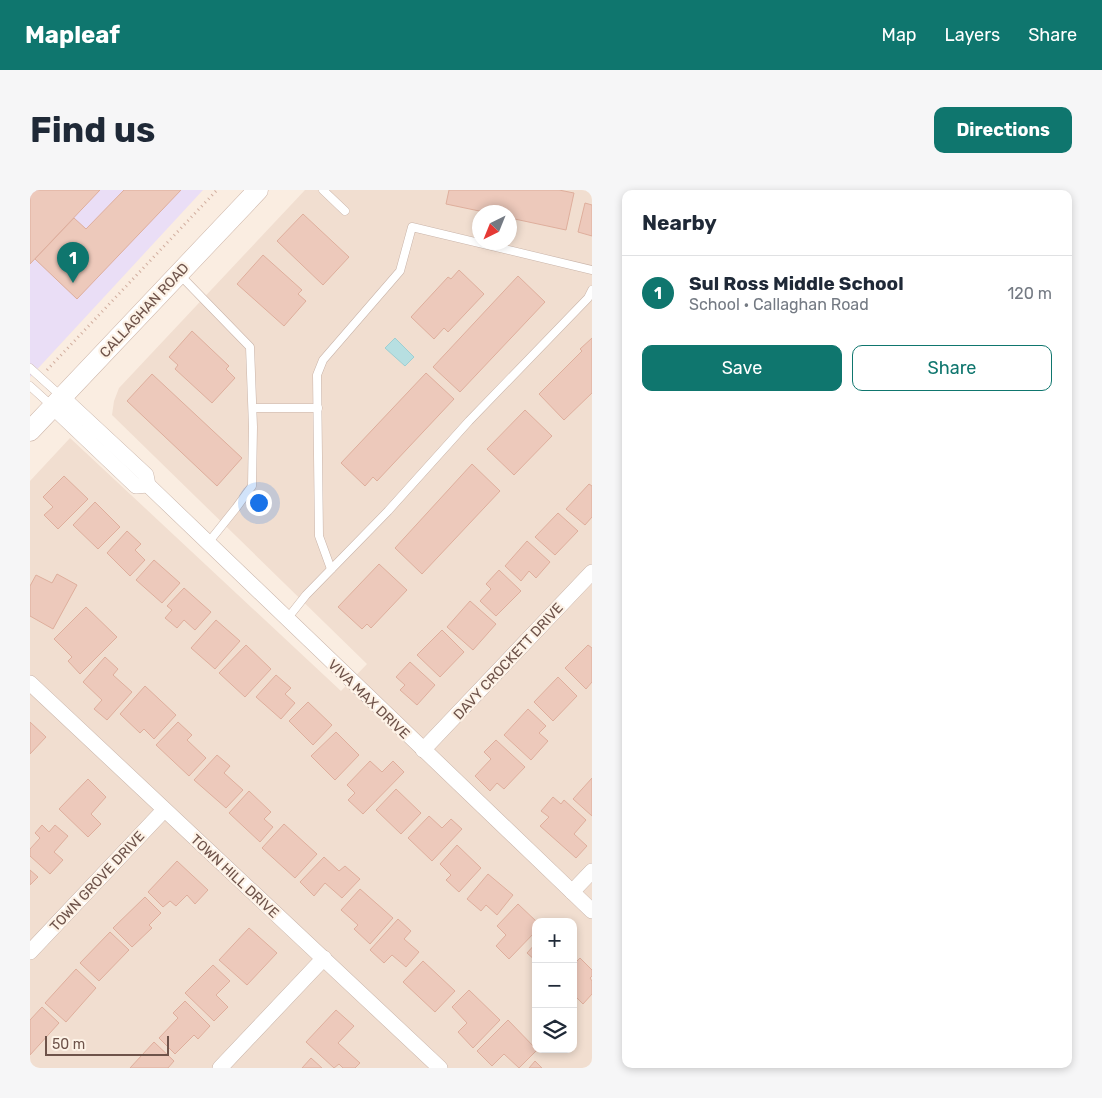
<!DOCTYPE html>
<meta charset="utf-8">
<style>
:root{--surface:#fff;--page:#f6f6f7;--text:#1f2937;--muted:#747a83;--line:#e0e1e3;--accent:#0f766e}
body{margin:0;font-family:Rubik,sans-serif;background:var(--page);color:var(--text)}
.controls{position:absolute;right:15px;bottom:15px;display:grid;overflow:hidden;border-radius:10px;box-shadow:0 2px 8px #0003}
.controls button{width:45px;height:45px;display:grid;place-items:center;padding:0;border:0;border-bottom:1px solid var(--line);background:var(--surface);color:var(--text);font:25px sans-serif}
.compass{position:absolute;left:442px;top:15px;width:45px;height:45px;border-radius:50%;background:var(--surface);box-shadow:0 2px 8px #0003;rotate:223deg}
.scale{position:absolute;left:15px;bottom:12px;width:124px;box-sizing:border-box;padding-left:5px;border:2px solid #6e534a;border-top:0;font-size:14px;line-height:18px;white-space:nowrap;color:#6e534a;-webkit-text-stroke:4px #fdf2e6;paint-order:stroke}
.you{position:absolute;left:228px;top:312px;width:18px;height:18px;margin:-12px;border:4px solid #fff;border-radius:50%;background:#1a73e8;box-shadow:0 0 0 8px #1a73e833}
.badge{display:grid;place-items:center;width:32px;height:32px;border-radius:50%;background:var(--accent);color:#fff;font-size:16px;font-weight:700}
.pin{position:absolute;translate:-50% -41px;filter:drop-shadow(0 1px 2px #0008)}
.pin::after{content:'';position:absolute;top:26px;width:18px;height:15px;background:inherit;clip-path:polygon(0 0,100% 0,50% 100%)}
.list{margin:0;padding:0;list-style:none}
h2{display:flex;justify-content:space-between;align-items:center;height:65px;margin:0;padding:0 20px;font-size:21px}
h2 small{font-size:16px;font-weight:400;color:var(--muted)}
.list li{display:grid;grid-template-columns:32px 1fr auto;gap:15px;align-items:center;box-sizing:border-box;height:75px;padding:0 20px;border-top:1px solid var(--line)}
.list b{display:block;font-size:19px;white-space:nowrap}
.list p{margin:0;font-size:16px;white-space:nowrap;color:var(--muted)}
.list em{font-size:16px;font-style:normal;color:var(--muted)}
.actions{display:flex;gap:10px;padding:15px 20px}
.actions a{flex:1;padding:11px 0;border:1px solid var(--accent);border-radius:10px;text-align:center;font-size:18px;color:var(--accent)}
.actions .main{background:var(--accent);color:#fff}
.icon{flex:none;width:28px;height:28px;fill:none;stroke:currentColor;stroke-width:2;stroke-linecap:round;stroke-linejoin:round}
.map{position:relative;flex:none;width:562px;height:878px;overflow:hidden;border-radius:10px}
header{display:flex;align-items:center;gap:30px;box-sizing:border-box;height:70px;padding:0 25px;background:var(--accent);color:#fff}
header strong{font-size:24px}
nav{display:flex;gap:28px;margin-inline-start:auto;font-size:18px}
.intro{display:flex;align-items:center;justify-content:space-between;box-sizing:border-box;height:120px;padding:0 30px}
h1{margin:0;font-size:35px}
.button{padding:12px 22px;border-radius:10px;background:var(--accent);color:#fff;font-size:18px;font-weight:700}
main{display:flex;gap:30px;padding:0 30px}
aside{flex:1;background:var(--surface);border-radius:10px;box-shadow:0 2px 8px #0003}
.map>svg:first-child{display:block}
.residential{fill:#f1ded0;fill-rule:evenodd}
.education{fill:#eadef6}
.water{fill:#b7dfe1;stroke:#9ecfd2}
.building{fill:#edc9bb;stroke:#deae9c}
.lines{fill:none;stroke-linecap:round;stroke-linejoin:round}
.service-casing{stroke:#c9b4a9;stroke-width:9}
.minor-casing{stroke:#c9b4a9;stroke-width:16}
.secondary-casing{stroke:#ceb6a9;stroke-width:21}
.path{stroke:#d1ad9e;stroke-width:3;stroke-dasharray:1 4;stroke-linecap:butt}
.service{stroke:#fff;stroke-width:8}
.minor{stroke:#fff;stroke-width:15}
.secondary{stroke:#fff;stroke-width:20}
.labels{text-anchor:middle;stroke-width:4.5;stroke-linejoin:round;paint-order:stroke}
.street-label{font-size:14px;fill:#6e534a;stroke:#fdf2e6}
</style>
<header>
<strong>Mapleaf</strong>
<nav><a>Map</a><a>Layers</a><a>Share</a></nav>
</header>
<div class="intro"><h1>Find us</h1><a class="button">Directions</a></div>
<main>
<div class="map">
<svg width="562" height="878" viewBox="0 0 562 878">
<rect width="100%" height="100%" fill="#faede1"/>
<path class="residential" d="M275,0H562V878H0V291L40,248L311,501L337,474L82,225L84,211L89,198ZM450,22H480V52H450ZM506,732H543V859H506Z"/>
<polygon class="education" points="0,0 173,0 0,187"/>
<polygon class="water" points="365,148 384,167 375,176 355,158"/>
<g class="building">
<polygon points="0,0 70,0 0,74"/>
<polygon points="94,0 151,0 47,109 5,69 44,28 56,39"/>
<polygon points="419,0 529,0 544,3 536,40 480,28 480,22 454,22 416,14"/>
<polygon points="555,13 562,15 562,46 548,42"/>
<polygon points="273,24 319,67 293,95 247,51"/>
<polygon points="233,65 272,100 268,104 276,111 254,136 207,94"/>
<polygon points="429,80 454,104 418,142 414,138 404,149 381,127 418,87 421,89"/>
<polygon points="488,86 515,112 430,202 403,177"/>
<polygon points="162,141 199,176 196,179 205,188 182,213 145,179 148,175 139,167"/>
<polygon points="562,148 562,203 534,230 509,204 552,161 550,159"/>
<polygon points="396,183 424,209 347,291 343,287 335,296 311,273"/>
<polygon points="122,184 212,268 187,296 97,211"/>
<polygon points="495,220 522,246 484,285 457,259"/>
<polygon points="442,274 470,301 392,384 365,358"/>
<polygon points="34,286 58,309 28,339 14,325 23,317 13,307"/>
<polygon points="559,294 562,296 562,327 555,335 536,319"/>
<polygon points="65,312 90,337 68,359 43,335"/>
<polygon points="528,323 548,341 525,365 505,347"/>
<polygon points="97,341 111,354 105,360 115,370 100,386 77,363"/>
<polygon points="497,351 520,372 506,388 499,381 491,391 475,376"/>
<polygon points="124,370 150,393 132,413 106,390"/>
<polygon points="349,374 377,400 341,438 337,434 332,439 308,417"/>
<polygon points="469,380 491,401 466,426 450,411 461,399 456,394"/>
<polygon points="27,384 47,395 23,439 0,426 0,396 6,385 22,393"/>
<polygon points="154,398 181,422 165,440 154,430 147,438 135,428 142,420 137,416"/>
<polygon points="440,411 466,434 443,460 417,437"/>
<polygon points="56,417 87,447 50,484 38,471 42,467 24,449"/>
<polygon points="186,430 210,451 185,479 161,458"/>
<polygon points="412,440 434,462 410,487 387,465"/>
<polygon points="216,455 241,479 215,507 189,483"/>
<polygon points="558,455 562,458 562,492 556,499 535,478"/>
<polygon points="75,467 88,479 83,485 102,502 77,530 64,519 72,510 53,492"/>
<polygon points="380,472 405,495 387,515 370,500 375,495 366,487"/>
<polygon points="246,485 261,498 255,504 265,513 251,529 226,507"/>
<polygon points="528,487 547,506 523,531 504,512"/>
<polygon points="115,496 146,525 124,549 114,539 110,543 90,524"/>
<polygon points="278,512 302,535 283,555 259,531"/>
<polygon points="498,519 516,536 509,543 518,551 501,570 474,545"/>
<polygon points="0,532 16,547 0,564"/>
<polygon points="148,532 162,545 157,550 176,568 159,586 126,555"/>
<polygon points="306,542 329,565 305,590 281,566"/>
<polygon points="466,550 495,577 474,599 467,593 460,601 445,586 461,569 454,562"/>
<polygon points="187,565 200,576 194,583 213,600 196,618 164,590"/>
<polygon points="340,571 352,582 363,571 374,582 333,624 318,610 325,603 317,595"/>
<polygon points="562,588 562,626 543,609"/>
<polygon points="58,589 76,607 61,624 71,634 58,647 29,619"/>
<polygon points="366,599 391,623 371,644 346,620"/>
<polygon points="219,601 241,622 234,629 243,637 230,652 199,623"/>
<polygon points="523,607 531,614 534,610 556,630 544,644 557,656 546,668 510,636 519,627 511,621"/>
<polygon points="399,626 412,638 421,629 432,639 402,671 378,648"/>
<polygon points="254,634 287,664 265,688 232,658"/>
<polygon points="12,635 19,642 25,635 38,646 24,662 33,670 20,684 0,666 0,659 10,648 5,643"/>
<polygon points="427,655 451,678 429,702 416,690 421,685 410,674"/>
<polygon points="294,667 309,681 315,676 330,689 312,708 295,693 284,706 270,692"/>
<polygon points="147,671 178,700 165,714 157,705 146,716 140,711 133,717 118,702"/>
<polygon points="0,680 8,687 0,695"/>
<polygon points="458,684 483,705 467,725 456,715 451,721 437,709"/>
<polygon points="330,699 363,728 340,754 324,739 328,735 311,720"/>
<polygon points="115,707 131,723 119,735 122,738 102,757 83,738"/>
<polygon points="488,714 507,732 506,741 479,769 466,756 476,745 467,736"/>
<polygon points="368,729 381,741 374,749 389,762 376,777 362,765 354,773 340,760"/>
<polygon points="219,738 247,763 217,795 189,770"/>
<polygon points="80,742 99,760 69,791 50,773"/>
<polygon points="506,753 506,771 497,763"/>
<polygon points="550,768 562,780 562,786 560,788 562,791 562,804 553,814 543,804 543,775"/>
<polygon points="393,771 425,801 405,822 373,792"/>
<polygon points="183,775 200,791 186,805 198,817 184,831 155,803"/>
<polygon points="46,779 66,798 36,832 15,813"/>
<polygon points="439,800 470,830 443,858 428,842 437,833 422,817"/>
<polygon points="155,811 180,836 168,849 164,845 145,864 129,848 148,828 143,823"/>
<polygon points="12,817 29,833 0,865 0,830"/>
<polygon points="306,820 324,836 308,853 330,873 325,878 313,878 309,874 304,878 276,852"/>
<polygon points="478,830 507,860 489,878 474,864 462,876 447,861"/>
<polygon points="124,852 144,871 138,878 100,878"/>
<polygon points="281,868 292,878 272,878"/>
<polygon points="505,871 512,878 499,878"/>
</g>
<g class="lines">
<g class="service-casing">
<g id="service">
<polyline points="293,0 315,21"/>
<polyline points="149,84 220,157 223,237 222,296 206,318 178,353"/>
<polyline points="0,178 32,207"/>
<polyline points="0,196 22,216"/>
<polyline points="223,218 288,218"/>
<polyline points="301,379 289,346 287,185 293,170 370,81 382,37 562,80"/>
<polyline points="257,429 276,405 358,321 439,231 558,108 562,100"/>
</g>
</g>
<g class="minor-casing">
<g id="minor">
<polyline points="32,207 116,285 118,295 562,721"/>
<polyline points="23,217 106,296 118,295"/>
<polyline points="0,493 410,878"/>
<polyline points="393,560 562,382"/>
<polyline points="542,702 562,681"/>
<polyline points="0,762 134,620"/>
<polyline points="190,878 294,768"/>
</g>
</g>
<g class="secondary-casing">
<polyline id="secondary" points="0,241 228,0"/>
</g>
<polyline class="path" points="17,180 187,0"/>
<use href="#service" class="service"/>
<use href="#minor" class="minor"/>
<use href="#secondary" class="secondary"/>
</g>
<g class="labels">
<g class="street-label">
<text transform="translate(114 120) rotate(-47)" y="5">CALLAGHAN ROAD</text>
<text transform="translate(478 471) rotate(-47)" y="5">DAVY CROCKETT DRIVE</text>
<text transform="translate(339 509) rotate(44)" y="5">VIVA MAX DRIVE</text>
<text transform="translate(205 686) rotate(43)" y="5">TOWN HILL DRIVE</text>
<text transform="translate(67 691) rotate(-47)" y="5">TOWN GROVE DRIVE</text>
</g>
</g>
</svg>
<div class="controls">
<button>+</button>
<button>−</button>
<button><svg class="icon" aria-label="layers" viewBox="0 0 24 24"><path d="M12 4l9 5-9 5-9-5zM3 14l9 5 9-5"/></svg></button>
</div>
<svg class="compass" viewBox="-18 -18 36 36"><path d="M0-13l5 13h-10z" fill="#e53935"/><path d="M0 13l5-13h-10z" fill="#747a83"/></svg>
<div class="scale">50 m</div>
<div class="you"></div>
<div class="pin badge" style="left:43px;top:93px">1</div>
</div>
<aside>
<h2>Nearby<small></small></h2>
<ul class="list">
<li><span class="badge">1</span><div><b>Sul Ross Middle School</b><p>School · Callaghan Road</p></div><em>120 m</em></li>
</ul>
<div class="actions"><a class="main">Save</a><a>Share</a></div>
</aside>
</main>
